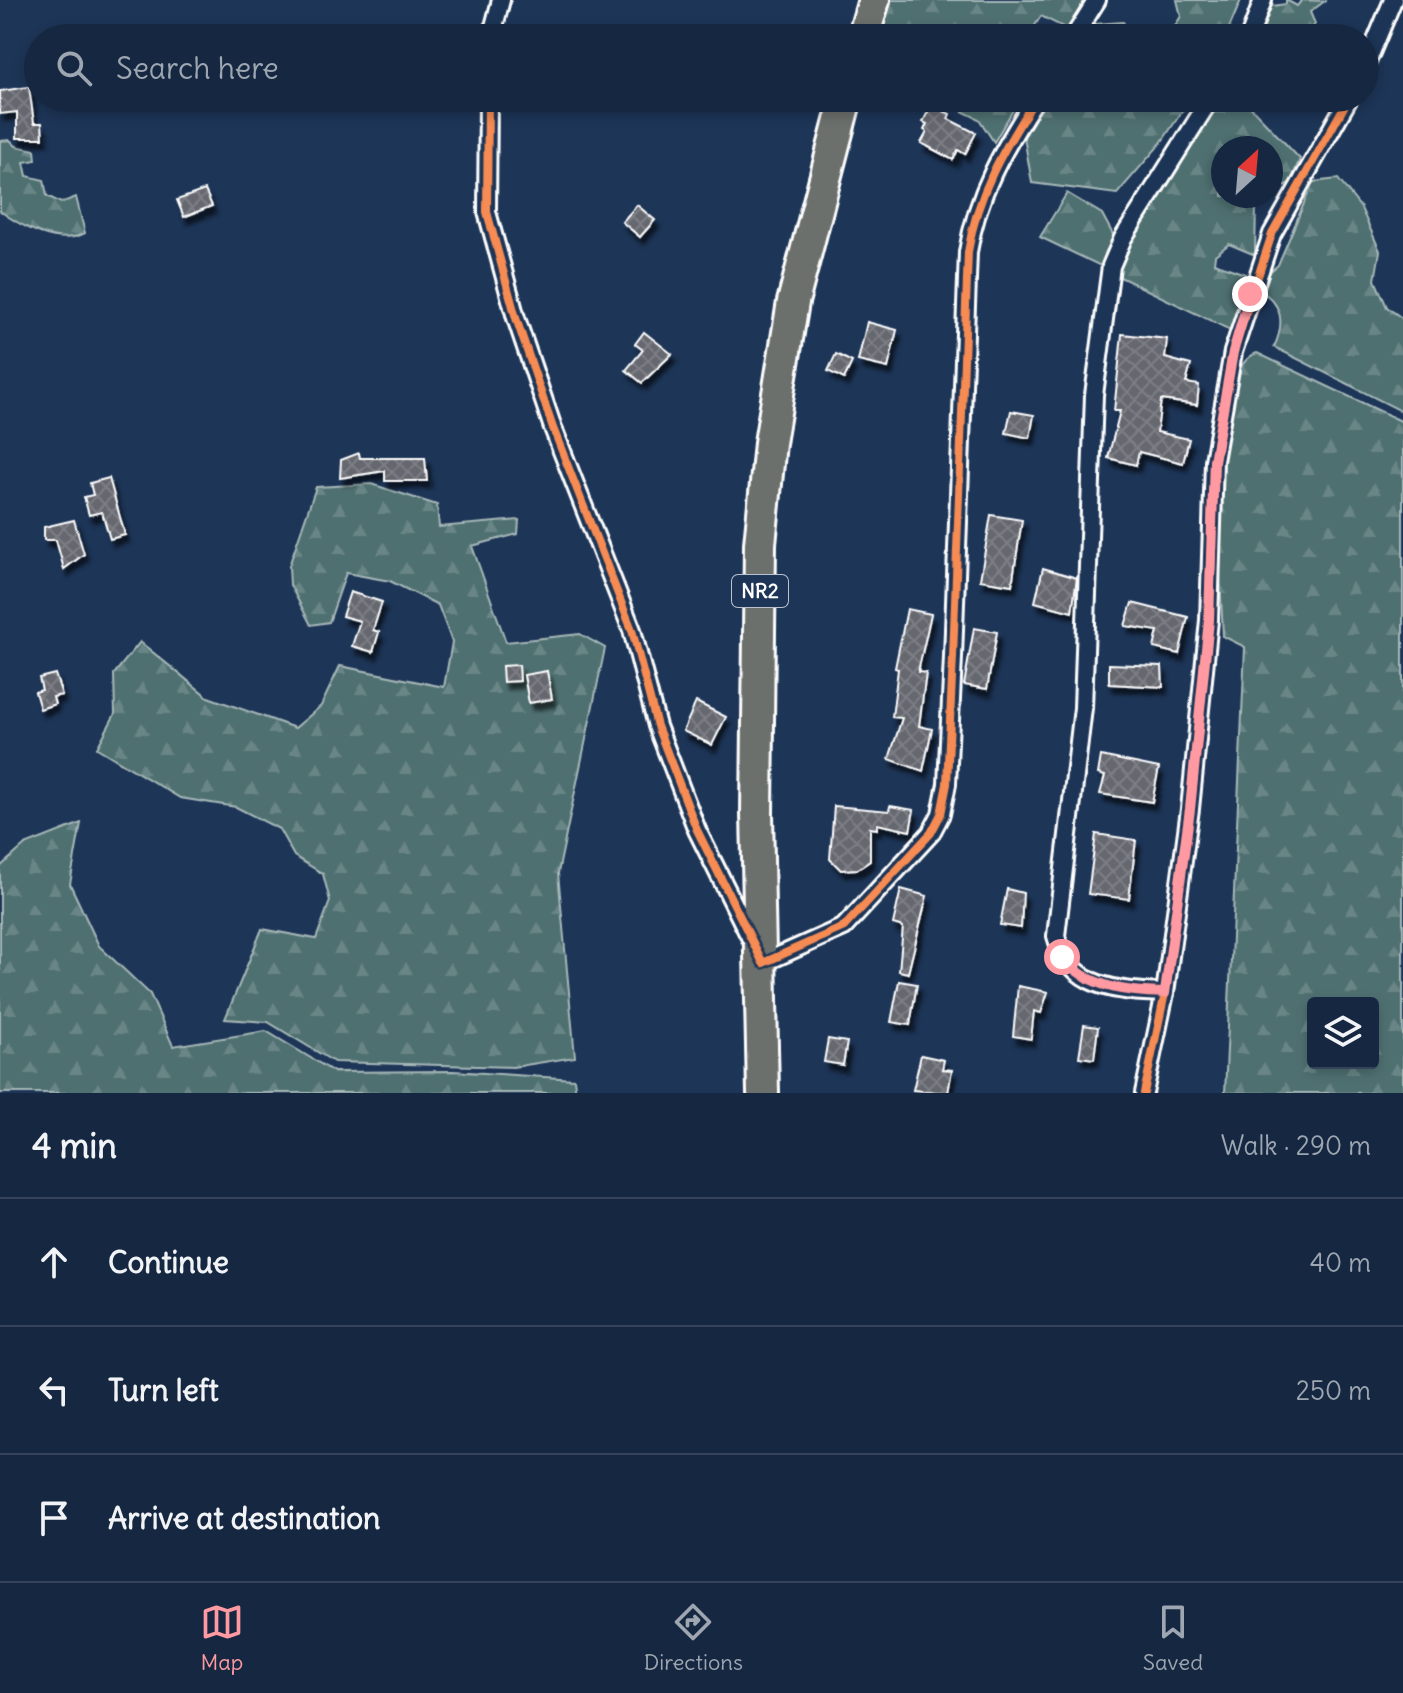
<!DOCTYPE html>
<meta charset="utf-8">
<style>
:root{--surface:#162841;--page:#1f3048;--text:#f1f3f6;--muted:#9ea6b1;--line:#35445a;--accent:#ff9aa2}
body{margin:0;font-family:Delius,sans-serif;background:var(--page);color:var(--text)}
.controls{position:absolute;right:24px;bottom:24px;display:grid;overflow:hidden;border-radius:8px;box-shadow:0 4px 12px #0003}
.controls button{width:72px;height:72px;display:grid;place-items:center;padding:0;border:0;border-bottom:2px solid var(--line);background:var(--surface);color:var(--text);font:40px sans-serif}
.compass{position:absolute;left:1211px;top:136px;width:72px;height:72px;border-radius:50%;background:var(--surface);box-shadow:0 4px 12px #0003;rotate:26deg}
.stop{position:absolute;width:24px;height:24px;margin:-18px;border:6px solid #ff9aa2;border-radius:50%;background:#fff}
.stop.end{background:#ff9aa2;border-color:#fff;box-shadow:0 2px 8px #0008}
.list{margin:0;padding:0;list-style:none}
h2{display:flex;justify-content:space-between;align-items:center;height:104px;margin:0;padding:0 32px;font-size:34px}
h2 small{font-size:26px;font-weight:400;color:var(--muted)}
.list li{display:grid;grid-template-columns:52px 1fr auto;gap:24px;align-items:center;box-sizing:border-box;height:128px;padding:0 32px;border-top:2px solid var(--line)}
.list b{display:block;font-size:30px;white-space:nowrap}
.list em{font-size:26px;font-style:normal;color:var(--muted)}
.icon{flex:none;width:44px;height:44px;fill:none;stroke:currentColor;stroke-width:2;stroke-linecap:round;stroke-linejoin:round}
.map{position:relative;flex:none;width:1403px;height:1093px;overflow:hidden}
.search{position:absolute;background:var(--surface);box-shadow:0 4px 12px #0003;left:24px;right:24px;top:24px;height:88px;display:flex;align-items:center;gap:20px;box-sizing:border-box;padding:0 28px;border-radius:44px;color:var(--muted);font-size:30px}
.sheet{height:488px;background:var(--surface)}
nav{display:flex;justify-content:space-around;align-items:center;box-sizing:border-box;height:112px;border-top:2px solid var(--line);background:var(--surface);font-size:22px;color:var(--muted)}
nav a{display:grid;justify-items:center;gap:4px}
nav .on{color:var(--accent)}
.map>svg:first-child{display:block}
.forest{fill:url(#forest-firs);stroke:#a7b8b8;stroke-width:2;fill-rule:evenodd}
.building{fill:url(#building-cross-hatch);stroke:#fff;stroke-width:2;filter:url(#shadow)}
.lines{fill:none;stroke-linecap:round;stroke-linejoin:round}
.street-casing{stroke:#fff;stroke-width:22}
.highway-casing{stroke:#fff;stroke-width:36}
.street{stroke:#1d3557;stroke-width:16}
.highway{stroke:#6c706d;stroke-width:30}
.cycleway-casing{stroke:#1d3557;stroke-width:13}
.cycleway{stroke:#f68b52;stroke-width:8}
.route{stroke:#ff9aa2;stroke-width:10}
.labels{text-anchor:middle;stroke-width:6;stroke-linejoin:round;paint-order:stroke}
.shield{fill:#1d3557;stroke:#bbc2cd;stroke-width:2}
.shield-label{font-size:20px;font-weight:bold;fill:#fff}
</style>
<div class="map">
<svg width="1403" height="1093" viewBox="0 0 1403 1093">
<defs>
<pattern id="forest-firs" width="22" height="20" patternUnits="userSpaceOnUse" patternTransform="scale(2)"><rect width="22" height="20" fill="#4f7071"/><path d="M5 1l3.5 6h-7zM16 11l3.5 6h-7z" fill="#698586"/></pattern>
<pattern id="building-cross-hatch" width="8" height="8" patternUnits="userSpaceOnUse" patternTransform="scale(2)"><rect width="8" height="8" fill="#666770"/><path d="M0 0l8 8M0 8l8-8" fill="none" stroke="#7d7e85"/></pattern>
<filter id="shadow"><feDropShadow dx="4" dy="7" stdDeviation="2" flood-color="#0009"/></filter>
</defs>
<rect width="100%" height="100%" fill="#1d3557"/>
<filter id="ink" filterUnits="userSpaceOnUse"><feTurbulence type="fractalNoise" baseFrequency=".0125" numOctaves="2"/><feDisplacementMap in="SourceGraphic" scale="16" xChannelSelector="R" yChannelSelector="G"/><feConvolveMatrix kernelMatrix="1 2 1 2 8 2 1 2 1" color-interpolation-filters="sRGB"/></filter>
<g filter="url(#ink)">
<g class="forest">
<polygon points="881,0 1085,0 1067,29 1041,16 1027,38 871,38"/>
<polygon points="1177,0 1241,0 1225,38 1168,38 1181,16"/>
<polygon points="1286,0 1297,6 1302,0 1325,1 1310,12 1315,24 1312,28 1299,28 1291,38 1260,30 1266,7 1286,4"/>
<polygon points="1123,22 1135,38 1085,38 1095,24"/>
<polygon points="935,98 1020,98 994,142 979,119"/>
<polygon points="1047,98 1191,98 1161,143 1117,194 1032,183 1024,137"/>
<polygon points="1216,98 1242,98 1300,159 1290,183 1271,191 1271,148 1223,148 1223,196 1261,196 1256,206 1255,255 1229,244 1215,255 1214,263 1245,274 1242,299 1230,330 1118,276 1131,232"/>
<path d="M10,140L16,146L35,150L36,160L24,162L27,176L44,180L47,196L61,203L76,197L85,233C59,247 22,227 0,211V141Z"/>
<path d="M1338,179L1361,208L1380,251L1375,280L1387,307L1403,319V412L1274,347C1285,324 1283,302 1258,290L1262,278L1278,265L1313,182Z"/>
<polygon points="1067,193 1102,214 1117,242 1106,251 1105,268 1040,237"/>
<path d="M1257,353L1403,422V1093H1225L1245,647L1223,636C1221,589 1204,370 1257,353ZM1313,1003H1373V1063H1313Z"/>
<polygon points="371,484 437,505 439,527 519,520 518,534 472,546 506,642 580,634 605,648 558,873 575,1057 513,1067 334,1062 268,1022 225,1019 262,929 316,939 330,901 323,874 294,856 279,829 236,807 180,798 97,748 115,714 114,674 140,642 208,697 295,728 321,706 340,666 444,687 452,642 438,605 390,581 346,573 329,622 311,625 290,585 289,566 316,487"/>
<polygon points="81,823 70,884 99,946 150,994 173,1046 266,1031 334,1072 453,1071 574,1079 576,1093 0,1093 0,867 25,845"/>
</g>
<g class="building">
<polygon points="29,87 34,123 42,123 43,138 17,138 17,112 0,114 0,91"/>
<polygon points="931,105 950,114 948,119 976,133 965,154 958,150 953,160 921,143 927,132 924,130 927,124 923,122"/>
<polygon points="205,190 212,206 184,217 177,200"/>
<polygon points="637,205 655,220 640,237 622,222"/>
<polygon points="867,322 897,330 888,368 858,361"/>
<polygon points="644,332 672,354 642,383 626,370 643,350 635,344"/>
<polygon points="1122,334 1167,339 1165,358 1191,365 1186,383 1199,385 1197,405 1161,400 1157,432 1189,439 1183,463 1139,452 1136,465 1108,458 1120,411 1114,411"/>
<polygon points="836,354 852,362 844,379 828,371"/>
<polygon points="1011,411 1034,415 1030,438 1006,433"/>
<polygon points="359,453 360,458 425,458 427,481 385,481 385,471 340,478 341,460"/>
<polygon points="109,478 125,535 110,539 102,512 89,515 84,497 93,495 90,483"/>
<polygon points="991,515 1022,520 1012,585 980,580"/>
<polygon points="74,520 84,554 64,569 56,540 44,540 44,527"/>
<polygon points="1043,568 1077,578 1072,612 1035,602"/>
<polygon points="350,592 382,602 373,630 379,632 373,652 352,646 360,621 342,616"/>
<polygon points="1132,603 1188,617 1179,654 1154,648 1158,631 1125,626"/>
<polygon points="907,609 931,614 918,672 926,673 919,726 932,729 923,771 889,759 902,718 892,717 898,669 895,668"/>
<polygon points="974,628 997,632 987,689 964,685"/>
<polygon points="1109,664 1162,666 1163,687 1109,684"/>
<polygon points="519,665 520,681 503,682 502,666"/>
<polygon points="547,671 552,699 529,703 524,675"/>
<polygon points="55,674 62,695 53,697 55,704 40,709 35,692 42,690 39,678"/>
<polygon points="696,702 726,717 712,745 683,731"/>
<polygon points="1101,756 1159,768 1152,802 1100,794 1105,776 1098,774"/>
<polygon points="834,806 889,811 890,806 914,810 910,831 877,824 877,829 870,828 870,861 858,869 841,870 830,859"/>
<polygon points="1096,834 1136,840 1129,899 1088,894"/>
<polygon points="901,889 927,896 908,973 899,971 903,927 893,924"/>
<polygon points="1007,889 1023,893 1021,928 1000,925"/>
<polygon points="899,981 917,984 910,1025 891,1022"/>
<polygon points="1018,986 1048,992 1041,1013 1034,1011 1031,1039 1013,1036"/>
<polygon points="1084,1025 1098,1027 1094,1059 1079,1057"/>
<polygon points="828,1039 847,1042 843,1065 824,1062"/>
<polygon points="921,1055 944,1060 942,1069 952,1070 948,1093 913,1090"/>
</g>
<g class="lines">
<g class="street-casing">
<g id="street">
<polyline points="491,38 501,0"/>
<polyline points="1073,38 1097,0"/>
<polyline points="1249,38 1263,0"/>
<polyline points="1365,67 1393,0"/>
<path d="M488,98L487,212L516,318L553,428L632,630L657,726L697,830L763,963L844,927L931,833L941,814L947,784L953,657L968,252C977,193 1004,148 1036,98"/>
<path d="M1165,993C1117,991 1070,989 1056,936L1083,708L1094,395L1111,266L1123,238L1211,98"/>
<polyline points="1144,1093 1165,993 1190,809 1209,620 1214,461 1233,352 1272,234 1349,98"/>
</g>
</g>
<g class="highway-casing">
<g id="highway">
<polyline points="863,38 874,0"/>
<polyline points="763,1093 757,813 760,544 770,443 793,302 846,98"/>
</g>
</g>
<use href="#street" class="street"/>
<use href="#highway" class="highway"/>
<g class="cycleway-casing">
<g id="cycleway">
<path d="M488,98L487,212L516,318L553,428L632,630L657,726L697,830L763,963L844,927L931,833L941,814L947,784L953,657L968,252C977,193 1004,148 1036,98"/>
<polyline points="1144,1093 1165,993 1190,809 1209,620 1214,461 1233,352 1272,234 1349,98"/>
</g>
</g>
<use href="#cycleway" class="cycleway"/>
</g>
</g>
<g class="lines" filter="url(#ink)">
<path class="route" d="M1062,957C1088,988 1127,992 1165,993L1190,809L1209,620L1214,461L1233,352L1250,294"/>
</g>
<g class="labels">
<rect class="shield" x="732" y="575" width="56" height="32" rx="6"/>
<g class="shield-label">
<text x="760" y="598">NR2</text>
</g>
</g>
</svg>
<div class="controls">
<button><svg class="icon" aria-label="layers" viewBox="0 0 24 24"><path d="M12 4l9 5-9 5-9-5zM3 14l9 5 9-5"/></svg></button>
</div>
<svg class="compass" viewBox="-18 -18 36 36"><path d="M0-13l5 13h-10z" fill="#e53935"/><path d="M0 13l5-13h-10z" fill="#9ea6b1"/></svg>
<div class="stop" style="left:1062px;top:957px"></div>
<div class="stop end" style="left:1250px;top:294px"></div>
<div class="search"><svg class="icon" aria-label="search" viewBox="0 0 24 24"><circle cx="10" cy="10" r="6"/><path d="M15 15l6 6"/></svg>Search here</div>
</div>
<section class="sheet">
<h2>4 min<small>Walk · 290 m</small></h2>
<ul class="list">
<li><svg class="icon" aria-label="ahead" viewBox="0 0 24 24"><path d="M12 20V5M6 11l6-6 6 6"/></svg><div><b>Continue</b></div><em>40 m</em></li>
<li><svg class="icon" aria-label="left" viewBox="0 0 24 24"><path d="M17 20v-9H6M10 6l-5 5 5 5"/></svg><div><b>Turn left</b></div><em>250 m</em></li>
<li><svg class="icon" aria-label="arrive" viewBox="0 0 24 24"><path d="M6 21V4h12l-3 4 3 4H6"/></svg><div><b>Arrive at destination</b></div></li>
</ul>
</section>
<nav>
<a class="on"><svg class="icon" aria-label="map" viewBox="0 0 24 24"><path d="M3 6l6-2 6 2 6-2v14l-6 2-6-2-6 2zM9 4v14M15 6v14"/></svg>Map</a>
<a><svg class="icon" aria-label="directions" viewBox="0 0 24 24"><path d="M12 3l9 9-9 9-9-9zM9 14v-3h6M13 9l2 2-2 2"/></svg>Directions</a>
<a><svg class="icon" aria-label="saved" viewBox="0 0 24 24"><path d="M7 4h10v16l-5-4-5 4z"/></svg>Saved</a>
</nav>
